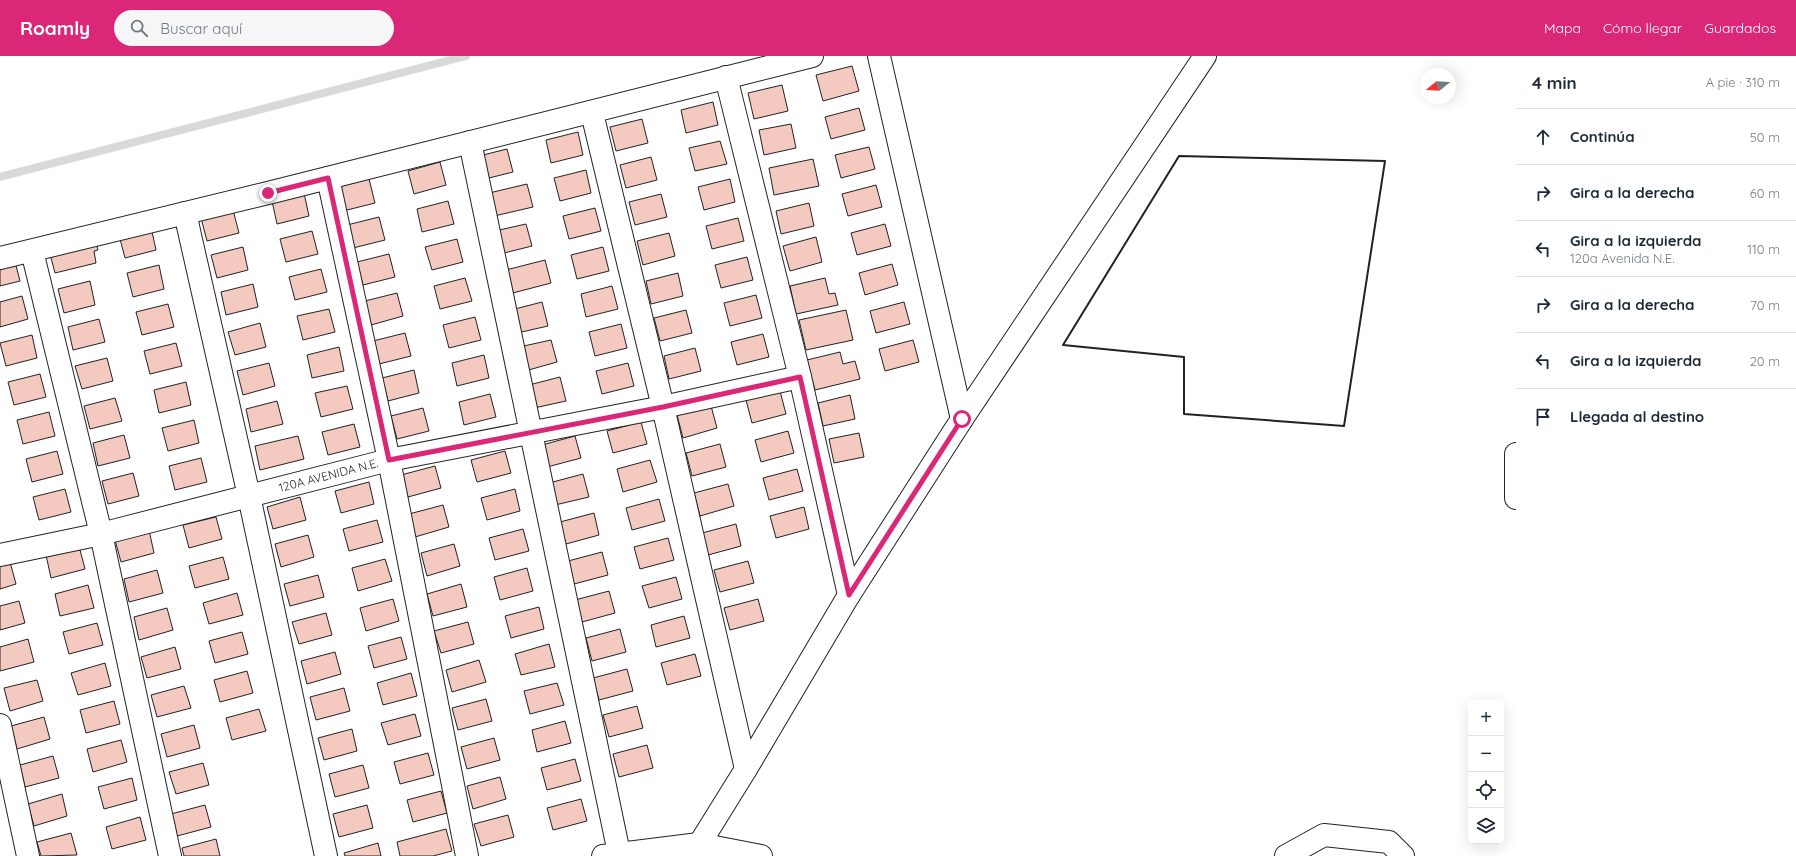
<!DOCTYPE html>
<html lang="es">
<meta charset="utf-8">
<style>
:root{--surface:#fff;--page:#f6f6f7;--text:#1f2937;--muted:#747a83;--line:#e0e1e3;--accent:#db2777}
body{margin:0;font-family:Quicksand,sans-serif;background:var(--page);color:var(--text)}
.controls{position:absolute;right:12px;bottom:12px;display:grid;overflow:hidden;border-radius:6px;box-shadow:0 4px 16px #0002}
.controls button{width:36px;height:36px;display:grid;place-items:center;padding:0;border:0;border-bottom:1px solid var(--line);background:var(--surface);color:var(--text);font:20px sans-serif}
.compass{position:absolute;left:1420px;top:12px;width:36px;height:36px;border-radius:50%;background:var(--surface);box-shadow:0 4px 16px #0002;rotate:252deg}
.stop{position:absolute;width:12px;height:12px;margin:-9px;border:3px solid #db2777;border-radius:50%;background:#fff}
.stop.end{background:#db2777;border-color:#fff;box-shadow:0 1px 4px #0008}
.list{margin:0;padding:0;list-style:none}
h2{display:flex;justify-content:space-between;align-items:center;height:52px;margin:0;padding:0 16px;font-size:17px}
h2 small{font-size:13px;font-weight:400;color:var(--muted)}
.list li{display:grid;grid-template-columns:26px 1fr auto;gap:12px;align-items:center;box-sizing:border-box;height:56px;padding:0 16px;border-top:1px solid var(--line)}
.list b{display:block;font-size:15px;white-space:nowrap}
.list p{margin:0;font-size:13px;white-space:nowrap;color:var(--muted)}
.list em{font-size:13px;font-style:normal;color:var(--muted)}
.icon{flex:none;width:22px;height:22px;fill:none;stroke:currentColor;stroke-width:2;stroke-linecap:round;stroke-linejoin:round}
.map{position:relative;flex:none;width:1516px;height:800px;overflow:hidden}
header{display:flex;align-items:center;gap:24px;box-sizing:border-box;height:56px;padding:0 20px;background:var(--accent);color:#fff}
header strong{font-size:19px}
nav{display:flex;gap:22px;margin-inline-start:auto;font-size:14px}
.search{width:280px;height:36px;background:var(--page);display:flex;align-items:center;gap:10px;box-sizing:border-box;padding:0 14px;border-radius:22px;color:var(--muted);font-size:15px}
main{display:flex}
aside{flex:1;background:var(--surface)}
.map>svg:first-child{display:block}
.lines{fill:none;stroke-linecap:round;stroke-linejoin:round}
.stream{stroke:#d9d9d9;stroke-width:8}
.building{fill:#f3c9c0;stroke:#222}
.minor-casing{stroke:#222;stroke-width:24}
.major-casing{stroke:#222;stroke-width:24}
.minor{stroke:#fff;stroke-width:22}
.major{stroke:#fff;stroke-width:22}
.wall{stroke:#222;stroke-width:2}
.route{stroke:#db2777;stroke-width:5}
.labels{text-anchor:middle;stroke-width:3;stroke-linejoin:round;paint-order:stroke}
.street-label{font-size:12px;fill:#222;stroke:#fff}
</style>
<header>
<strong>Roamly</strong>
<div class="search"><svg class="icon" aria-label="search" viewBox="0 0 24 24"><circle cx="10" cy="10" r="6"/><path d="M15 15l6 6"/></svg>Buscar aquí</div>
<nav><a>Mapa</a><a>Cómo llegar</a><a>Guardados</a></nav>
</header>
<main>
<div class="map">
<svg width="1516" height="800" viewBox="0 0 1516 800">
<rect width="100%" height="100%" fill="#fff"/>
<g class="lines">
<polyline class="stream" points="0,121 466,0"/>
</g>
<g class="building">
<polygon points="852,10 859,35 823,45 816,19"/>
<polygon points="782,29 788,55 754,63 748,37"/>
<polygon points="713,46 718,69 686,77 681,54"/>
<polygon points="859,52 865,74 831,83 825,61"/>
<polygon points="642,63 648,87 616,95 610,71"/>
<polygon points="791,68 796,92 764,99 759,74"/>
<polygon points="578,76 583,99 551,107 546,84"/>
<polygon points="720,85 727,108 695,115 689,92"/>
<polygon points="869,91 875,113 841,122 835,99"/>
<polygon points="507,93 513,116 481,124 475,101"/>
<polygon points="651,101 657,124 626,132 620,109"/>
<polygon points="813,103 819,130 774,139 769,112"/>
<polygon points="440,106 446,129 414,138 408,115"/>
<polygon points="586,114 591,137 560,145 554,122"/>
<polygon points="369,123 375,147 343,155 338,131"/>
<polygon points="730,123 735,146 704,154 698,131"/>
<polygon points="527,128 533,151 490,161 485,138"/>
<polygon points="876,129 882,151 848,160 842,138"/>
<polygon points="304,137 309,160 277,168 272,145"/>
<polygon points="661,138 667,161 635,169 629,146"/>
<polygon points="448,145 454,168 422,176 417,153"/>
<polygon points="809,147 814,170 781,178 776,155"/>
<polygon points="595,152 601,175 569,183 563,160"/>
<polygon points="233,154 239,177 207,185 201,162"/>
<polygon points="379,161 385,184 353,192 347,169"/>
<polygon points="738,162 744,185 712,193 706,170"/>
<polygon points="526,168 532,190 500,198 495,175"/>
<polygon points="885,168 891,190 857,199 851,177"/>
<polygon points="151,171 156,194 125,202 119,179"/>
<polygon points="312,175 318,198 286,206 280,183"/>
<polygon points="669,177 675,200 643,209 637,185"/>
<polygon points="816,181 822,206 790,215 783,190"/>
<polygon points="95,183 98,194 94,195 96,207 55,217 49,194"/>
<polygon points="457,183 463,206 432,214 425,191"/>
<polygon points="243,191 248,214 217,222 211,199"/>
<polygon points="603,191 609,215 577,223 571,199"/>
<polygon points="389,198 395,221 363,229 357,206"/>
<polygon points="747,201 753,224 721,232 715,209"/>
<polygon points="14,202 20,225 0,230 0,206"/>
<polygon points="545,204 551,227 509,238 502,215"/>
<polygon points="892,208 898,229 865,239 859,217"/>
<polygon points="159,209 164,233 133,241 127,217"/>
<polygon points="321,213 327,236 295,244 289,221"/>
<polygon points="678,217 683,240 651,248 646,225"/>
<polygon points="465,222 472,245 440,253 434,230"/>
<polygon points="825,222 829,238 835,237 838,249 796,258 790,230"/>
<polygon points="90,225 95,249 64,257 58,233"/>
<polygon points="253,228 258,251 226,259 221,236"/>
<polygon points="612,230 618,253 586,261 581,238"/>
<polygon points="397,237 403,260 371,269 365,245"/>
<polygon points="756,239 762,262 730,270 724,247"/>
<polygon points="22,240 28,263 0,271 0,246"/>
<polygon points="542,246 548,270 517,277 511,254"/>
<polygon points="904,246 910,268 876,277 870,255"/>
<polygon points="168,248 174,271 142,279 136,256"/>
<polygon points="329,253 335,276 303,284 297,260"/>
<polygon points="686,254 692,277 660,285 654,262"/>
<polygon points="846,254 853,284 806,294 799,264"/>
<polygon points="475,261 481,284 449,292 443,269"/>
<polygon points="99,263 105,286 73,294 68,271"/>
<polygon points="260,267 266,291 235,299 228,276"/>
<polygon points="621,268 627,292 595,300 589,276"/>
<polygon points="405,277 411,300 379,308 373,285"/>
<polygon points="763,278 769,301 737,309 731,286"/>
<polygon points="32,279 37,302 6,310 0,287"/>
<polygon points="551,284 557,306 525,315 519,291"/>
<polygon points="913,284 919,306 885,315 879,293"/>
<polygon points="176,287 182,310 150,318 144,295"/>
<polygon points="339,291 344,315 312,322 307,299"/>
<polygon points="695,292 701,315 669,323 664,300"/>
<polygon points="840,296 843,308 855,305 860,323 815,334 807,304"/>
<polygon points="484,299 489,322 457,330 452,307"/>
<polygon points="107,302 113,325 82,333 75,310"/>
<polygon points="269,307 275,330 243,339 237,315"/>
<polygon points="628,307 634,330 602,338 596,315"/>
<polygon points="414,314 419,337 388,345 382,322"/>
<polygon points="40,318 46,341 14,349 8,326"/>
<polygon points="560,321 566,345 534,352 529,329"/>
<polygon points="186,326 191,349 159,357 154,334"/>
<polygon points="347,330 353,353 321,361 315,337"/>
<polygon points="780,335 786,358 752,367 746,344"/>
<polygon points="490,338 496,361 464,369 459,346"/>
<polygon points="850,339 855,363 823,370 818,347"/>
<polygon points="115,342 122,365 90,373 84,350"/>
<polygon points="277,345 283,368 251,376 246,353"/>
<polygon points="711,350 717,372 683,382 677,359"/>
<polygon points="423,352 429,375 397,383 391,360"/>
<polygon points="49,356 55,380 23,388 17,364"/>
<polygon points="194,364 199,387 168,395 162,372"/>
<polygon points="641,366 647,388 613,397 607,375"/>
<polygon points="354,368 360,391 328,399 322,376"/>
<polygon points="788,375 794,397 761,406 755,384"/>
<polygon points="859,377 864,401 834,407 829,383"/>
<polygon points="124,379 130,402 98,410 93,387"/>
<polygon points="298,380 304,403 260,414 255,390"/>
<polygon points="575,380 581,402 547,411 542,389"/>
<polygon points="720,388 726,411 692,420 686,397"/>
<polygon points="57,395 63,418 32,426 26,403"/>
<polygon points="505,395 511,417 477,426 471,404"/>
<polygon points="201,402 207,426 175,434 169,410"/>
<polygon points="650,404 657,426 623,436 617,413"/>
<polygon points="435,410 441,432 408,441 401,419"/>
<polygon points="797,413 803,435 769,444 763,422"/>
<polygon points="133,417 139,440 108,448 102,425"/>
<polygon points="583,418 589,441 555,449 549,427"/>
<polygon points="369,426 374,448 341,457 335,435"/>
<polygon points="728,428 734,450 700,460 694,437"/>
<polygon points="65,433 71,456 39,464 33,441"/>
<polygon points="515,433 520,455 487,464 481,442"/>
<polygon points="300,441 306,464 273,473 267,451"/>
<polygon points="659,443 665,465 632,474 626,452"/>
<polygon points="443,449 449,471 415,481 409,458"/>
<polygon points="804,451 809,473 776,482 770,460"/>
<polygon points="594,457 599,479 566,488 560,466"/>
<polygon points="216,461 222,483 189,492 183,469"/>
<polygon points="377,464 383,486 349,495 343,473"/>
<polygon points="736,468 741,490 708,499 702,477"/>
<polygon points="523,473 529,495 495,504 489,482"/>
<polygon points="149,474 154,497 121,506 115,484"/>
<polygon points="308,479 314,501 281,511 275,488"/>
<polygon points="668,482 674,504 640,513 634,491"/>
<polygon points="454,488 460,510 427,520 421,497"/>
<polygon points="79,490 85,513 51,522 46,499"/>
<polygon points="602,496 608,519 574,528 568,505"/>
<polygon points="223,501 229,523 195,532 189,510"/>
<polygon points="385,503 392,525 358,535 352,512"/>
<polygon points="748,505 754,527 720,536 714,514"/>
<polygon points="10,506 16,528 0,533 0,509"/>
<polygon points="527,512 533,535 500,544 494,521"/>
<polygon points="157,514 163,537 129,546 124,523"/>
<polygon points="318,519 324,541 290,550 284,528"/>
<polygon points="676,521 682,543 649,552 642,530"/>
<polygon points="461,528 467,551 433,560 427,538"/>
<polygon points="88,529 94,552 60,560 55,538"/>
<polygon points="609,535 615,557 582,566 575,544"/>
<polygon points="237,537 243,559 209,568 203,547"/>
<polygon points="393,543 399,565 366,575 360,552"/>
<polygon points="758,543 764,565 730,574 724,552"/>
<polygon points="19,545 25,567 0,574 0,550"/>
<polygon points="539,551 544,573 511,582 505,560"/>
<polygon points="167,552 173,574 139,584 134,561"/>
<polygon points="326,557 332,579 299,588 292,566"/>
<polygon points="684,560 690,582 656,591 651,569"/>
<polygon points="468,566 474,588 441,597 434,575"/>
<polygon points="97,567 103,589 69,598 63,576"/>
<polygon points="620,573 626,596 592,605 586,582"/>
<polygon points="242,576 248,598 215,607 209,585"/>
<polygon points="401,581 407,603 374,612 368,590"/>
<polygon points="28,583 34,606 0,615 0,591"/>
<polygon points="549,588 555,611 521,619 515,598"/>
<polygon points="175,591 181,613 147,622 141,601"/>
<polygon points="335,596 341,618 307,628 301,605"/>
<polygon points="695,598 701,620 667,629 661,607"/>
<polygon points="479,604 486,626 452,636 446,614"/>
<polygon points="105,607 111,630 78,639 71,617"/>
<polygon points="627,613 633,635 599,644 593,622"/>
<polygon points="247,615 253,637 220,646 214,624"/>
<polygon points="411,617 417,640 383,649 377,627"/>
<polygon points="37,624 43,645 10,655 4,632"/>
<polygon points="557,627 564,649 530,658 524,635"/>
<polygon points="184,630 191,652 157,661 151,639"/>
<polygon points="344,632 350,655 316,664 310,641"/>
<polygon points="486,643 492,665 458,674 452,652"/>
<polygon points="114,645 120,668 86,677 80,654"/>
<polygon points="637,650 643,672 609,681 603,659"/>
<polygon points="259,653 266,675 232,684 226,662"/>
<polygon points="415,658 421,680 388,689 381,667"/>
<polygon points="44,661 50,683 17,693 11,670"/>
<polygon points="565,665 571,687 537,696 532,674"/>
<polygon points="194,669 200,692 167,701 161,678"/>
<polygon points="352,673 357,695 324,704 318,682"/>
<polygon points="494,682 500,704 467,713 461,691"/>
<polygon points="121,684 127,706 93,716 87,693"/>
<polygon points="647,689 653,712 619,721 613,698"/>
<polygon points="428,697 434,719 400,728 394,706"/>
<polygon points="53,700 59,722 25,731 20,709"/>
<polygon points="575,703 581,725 547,734 541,712"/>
<polygon points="203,707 209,729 176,738 169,716"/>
<polygon points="363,709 369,732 335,741 329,718"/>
<polygon points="500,721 506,743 473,753 467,730"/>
<polygon points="132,722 137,744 104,753 98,731"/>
<polygon points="441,735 447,757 413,766 407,744"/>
<polygon points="62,738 67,760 34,770 28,748"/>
<polygon points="581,743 587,765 553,774 547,752"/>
<polygon points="205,749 211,771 177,780 171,758"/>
<polygon points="367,749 373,772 339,781 333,758"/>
<polygon points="508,759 514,781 481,790 474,768"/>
<polygon points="140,761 146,784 112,793 106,771"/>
<polygon points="446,773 452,795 433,800 400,800 397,786"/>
<polygon points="71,777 77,799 41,800 37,786"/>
<polygon points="216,783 220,800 184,800 182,792"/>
<polygon points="378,787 381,800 345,800 344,797"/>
</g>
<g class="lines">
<g class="minor-casing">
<g id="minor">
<polyline points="879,0 962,363"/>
<polyline points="726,21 800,321 849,539"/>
<polyline points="592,57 663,351 746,713"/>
<polyline points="470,86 619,797"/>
<polyline points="328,122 389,404 467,800"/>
<polyline points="185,157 249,440 326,800"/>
<polyline points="32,195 101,478 170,800"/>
<polyline points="0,202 268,137 812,0"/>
<polyline points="1516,398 1516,442"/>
<path id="s1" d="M0,499L101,478L389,404L663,351L800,321"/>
<polyline points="0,669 28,800"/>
<polyline points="603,800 699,788 761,800"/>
<polyline points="1286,800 1324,779 1389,786 1403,800"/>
</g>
</g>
<g class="major-casing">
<polyline id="major" points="692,800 746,713 849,539 962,363 1205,0"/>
</g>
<use href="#minor" class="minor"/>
<use href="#major" class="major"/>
<polygon class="wall" points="1179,100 1385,105 1344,370 1184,358 1184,301 1063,289"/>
</g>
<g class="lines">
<polyline class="route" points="268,137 328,122 389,404 663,351 800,321 849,539 962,363"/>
</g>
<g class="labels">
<g class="street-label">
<text dy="4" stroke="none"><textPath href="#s1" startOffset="338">120A AVENIDA N.E.</textPath></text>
</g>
</g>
</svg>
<div class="controls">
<button>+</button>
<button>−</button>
<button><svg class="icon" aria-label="locate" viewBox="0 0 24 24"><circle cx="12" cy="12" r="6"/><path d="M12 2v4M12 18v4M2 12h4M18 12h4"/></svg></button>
<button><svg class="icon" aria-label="layers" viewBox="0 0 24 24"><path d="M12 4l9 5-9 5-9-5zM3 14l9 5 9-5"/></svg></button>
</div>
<svg class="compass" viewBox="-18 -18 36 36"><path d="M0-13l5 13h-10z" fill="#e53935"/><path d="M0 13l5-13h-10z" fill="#747a83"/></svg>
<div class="stop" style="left:962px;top:363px"></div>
<div class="stop end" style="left:268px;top:137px"></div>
</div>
<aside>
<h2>4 min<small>A pie · 310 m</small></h2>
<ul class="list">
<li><svg class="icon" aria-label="ahead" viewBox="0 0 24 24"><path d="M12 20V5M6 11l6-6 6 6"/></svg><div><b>Continúa</b></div><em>50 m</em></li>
<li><svg class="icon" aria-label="right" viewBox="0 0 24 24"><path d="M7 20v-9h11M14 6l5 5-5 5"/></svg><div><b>Gira a la derecha</b></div><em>60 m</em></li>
<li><svg class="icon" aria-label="left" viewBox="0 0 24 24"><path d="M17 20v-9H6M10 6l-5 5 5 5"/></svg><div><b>Gira a la izquierda</b><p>120a Avenida N.E.</p></div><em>110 m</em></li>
<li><svg class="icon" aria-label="right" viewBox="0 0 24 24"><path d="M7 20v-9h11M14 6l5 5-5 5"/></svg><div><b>Gira a la derecha</b></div><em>70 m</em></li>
<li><svg class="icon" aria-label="left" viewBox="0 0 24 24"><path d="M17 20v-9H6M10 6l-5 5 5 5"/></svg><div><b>Gira a la izquierda</b></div><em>20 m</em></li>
<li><svg class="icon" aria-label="arrive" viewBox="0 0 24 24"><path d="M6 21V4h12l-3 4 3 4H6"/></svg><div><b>Llegada al destino</b></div></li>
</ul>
</aside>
</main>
